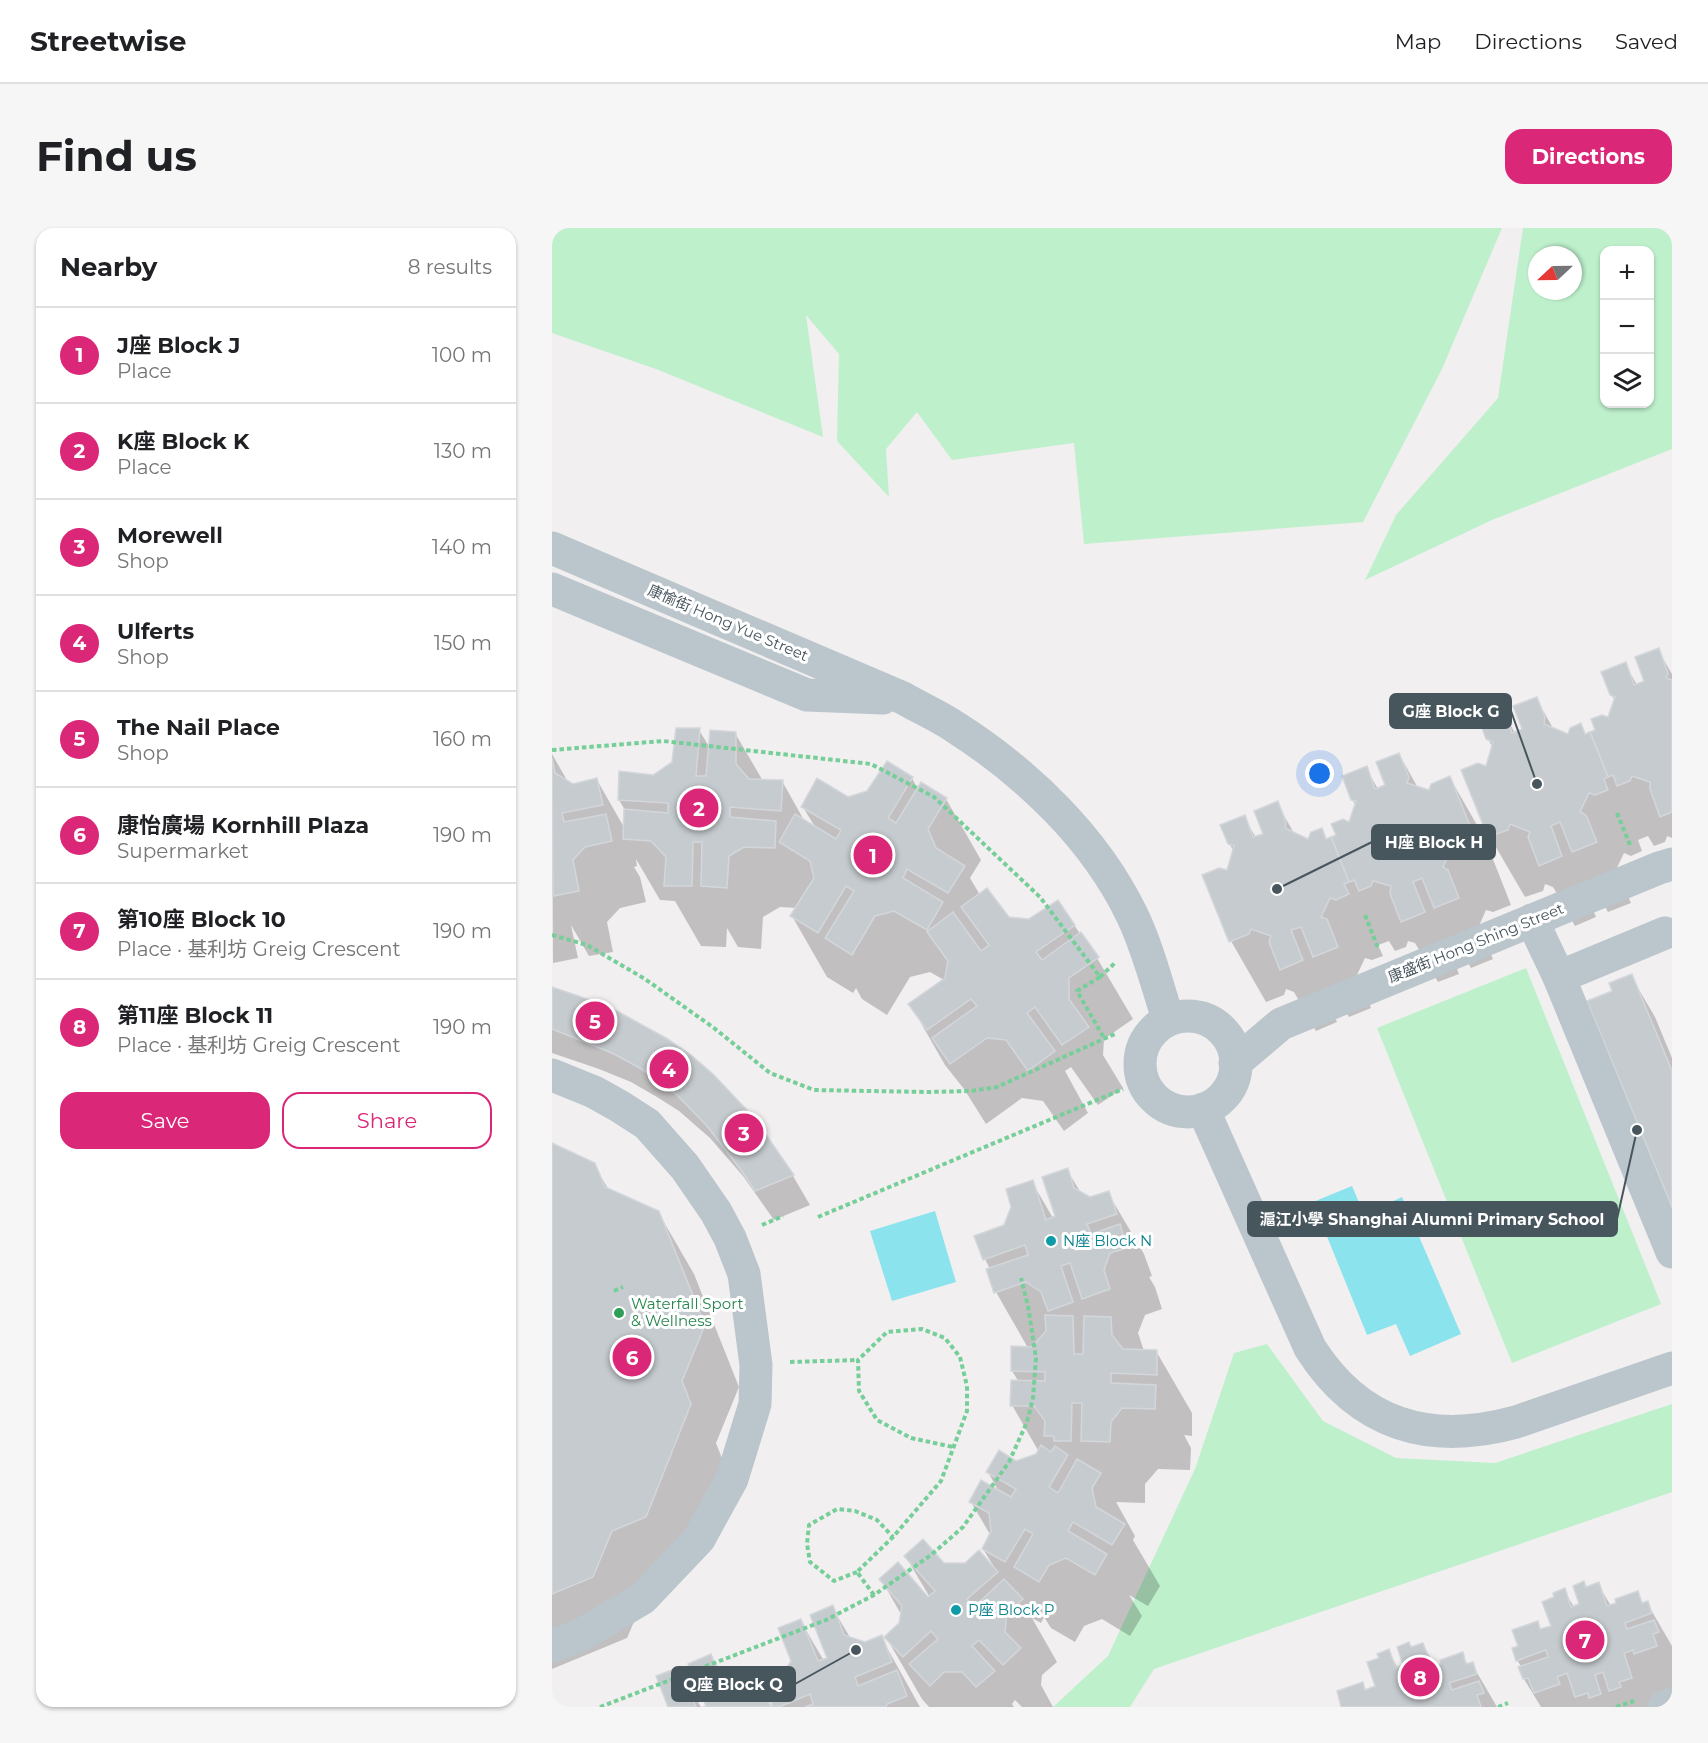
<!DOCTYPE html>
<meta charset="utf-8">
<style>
:root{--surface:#fff;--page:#f6f6f6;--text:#202124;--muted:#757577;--line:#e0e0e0;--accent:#db2777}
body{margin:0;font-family:Montserrat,"Noto Sans TC",sans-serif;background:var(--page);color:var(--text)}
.controls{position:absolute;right:18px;top:18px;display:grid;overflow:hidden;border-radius:12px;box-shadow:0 2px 4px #0004}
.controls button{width:54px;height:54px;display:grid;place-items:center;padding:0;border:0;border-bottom:2px solid var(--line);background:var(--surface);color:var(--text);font:30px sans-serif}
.compass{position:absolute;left:976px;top:18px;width:54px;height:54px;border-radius:50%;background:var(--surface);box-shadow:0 2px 4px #0004;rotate:248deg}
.you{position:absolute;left:768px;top:546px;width:21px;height:21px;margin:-15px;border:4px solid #fff;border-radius:50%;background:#1a73e8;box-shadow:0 0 0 9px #1a73e833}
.badge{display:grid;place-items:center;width:39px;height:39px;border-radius:50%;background:var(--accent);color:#fff;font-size:20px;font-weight:700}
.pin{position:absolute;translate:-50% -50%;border:3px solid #fff;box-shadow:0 2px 6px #0006}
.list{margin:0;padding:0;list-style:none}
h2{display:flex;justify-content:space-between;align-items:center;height:78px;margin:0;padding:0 24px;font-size:26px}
h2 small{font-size:20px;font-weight:400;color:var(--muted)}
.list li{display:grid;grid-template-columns:39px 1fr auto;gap:18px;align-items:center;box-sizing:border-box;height:96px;padding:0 24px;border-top:2px solid var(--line)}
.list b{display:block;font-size:22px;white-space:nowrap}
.list p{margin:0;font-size:20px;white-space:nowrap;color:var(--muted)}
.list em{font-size:20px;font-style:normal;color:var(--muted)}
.actions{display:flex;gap:12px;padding:18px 24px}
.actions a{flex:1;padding:14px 0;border:2px solid var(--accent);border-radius:18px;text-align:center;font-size:21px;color:var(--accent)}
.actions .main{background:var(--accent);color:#fff}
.icon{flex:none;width:33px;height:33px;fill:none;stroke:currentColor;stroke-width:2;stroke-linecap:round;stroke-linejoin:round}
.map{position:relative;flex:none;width:1120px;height:1479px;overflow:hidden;border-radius:18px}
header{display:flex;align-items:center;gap:36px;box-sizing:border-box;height:84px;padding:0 30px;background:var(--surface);border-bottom:2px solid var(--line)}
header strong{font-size:28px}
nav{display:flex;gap:33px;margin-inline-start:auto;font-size:21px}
.intro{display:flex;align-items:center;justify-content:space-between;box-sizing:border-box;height:144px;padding:0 36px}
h1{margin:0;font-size:42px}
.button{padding:15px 27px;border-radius:18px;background:var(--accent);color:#fff;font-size:21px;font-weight:700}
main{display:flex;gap:36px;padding:0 36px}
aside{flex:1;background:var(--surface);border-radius:18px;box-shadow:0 2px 4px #0004}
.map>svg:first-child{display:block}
.green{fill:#bef0cc;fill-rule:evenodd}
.water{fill:#8be3ed}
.shadow{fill:#0003}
.building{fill:#c6cbcf;stroke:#d3d7db;stroke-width:1.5}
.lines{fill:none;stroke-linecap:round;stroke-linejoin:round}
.path{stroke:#76ce99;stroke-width:4;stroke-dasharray:4.5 3;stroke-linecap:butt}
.minor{stroke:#bbc6cc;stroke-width:33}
.culture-dot{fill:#0f9aa8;stroke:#fff;stroke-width:2}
.leisure-dot{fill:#2e9e5b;stroke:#fff;stroke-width:2}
.labels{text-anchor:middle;stroke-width:6;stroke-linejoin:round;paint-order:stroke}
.street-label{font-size:15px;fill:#47555d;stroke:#fff}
.culture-label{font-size:15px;fill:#0d838f;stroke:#fff;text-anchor:start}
.leisure-label{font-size:15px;fill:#27864d;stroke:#fff;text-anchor:start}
.leader{fill:none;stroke:#47555d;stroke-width:2}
.callout-dot{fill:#47555d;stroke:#fff;stroke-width:2}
.callout{fill:#47555d;stroke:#47555d;stroke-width:2}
.callout-label{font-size:16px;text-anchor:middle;font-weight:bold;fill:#fff}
</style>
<header>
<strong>Streetwise</strong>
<nav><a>Map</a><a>Directions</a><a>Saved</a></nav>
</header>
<div class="intro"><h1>Find us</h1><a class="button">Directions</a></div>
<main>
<aside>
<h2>Nearby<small>8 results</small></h2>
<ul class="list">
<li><span class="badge">1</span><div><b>J座 Block J</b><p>Place</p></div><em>100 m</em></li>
<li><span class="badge">2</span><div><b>K座 Block K</b><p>Place</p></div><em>130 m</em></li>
<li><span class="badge">3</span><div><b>Morewell</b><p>Shop</p></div><em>140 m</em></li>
<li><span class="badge">4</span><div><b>Ulferts</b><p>Shop</p></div><em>150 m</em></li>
<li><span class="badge">5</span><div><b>The Nail Place</b><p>Shop</p></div><em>160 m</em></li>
<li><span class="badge">6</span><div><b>康怡廣場 Kornhill Plaza</b><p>Supermarket</p></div><em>190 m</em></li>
<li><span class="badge">7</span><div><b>第10座 Block 10</b><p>Place · 基利坊 Greig Crescent</p></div><em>190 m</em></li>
<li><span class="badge">8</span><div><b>第11座 Block 11</b><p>Place · 基利坊 Greig Crescent</p></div><em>190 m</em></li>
</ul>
<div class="actions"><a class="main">Save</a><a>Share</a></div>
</aside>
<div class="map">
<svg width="1120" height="1479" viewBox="0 0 1120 1479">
<rect width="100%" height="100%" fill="#f2eff0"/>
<g class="green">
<polygon points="0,0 950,0 890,141 811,294 532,316 522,215 400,232 365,184 334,221 337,269 285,213 287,126 254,87 271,209 104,141 0,105"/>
<path d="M971,0H1120V221L940,292L813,352L844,287L946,170ZM1052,22H1098V176H1052ZM985,27H1021V63H985Z"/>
<polygon points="974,740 1109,1076 960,1135 825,800"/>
<polygon points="715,1116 771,1193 844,1230 943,1235 1120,1176 1120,1264 602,1441 578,1479 501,1479 556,1428 643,1241 682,1125"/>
</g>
<g class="water">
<polygon points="800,958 812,986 850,969 909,1106 858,1128 844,1096 815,1107 761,974"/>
<polygon points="383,983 404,1054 340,1073 318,1003"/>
</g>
<g class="shadow">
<polygon points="1106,422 1120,446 1120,610 1115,608 1113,614 1102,618 1096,608 1086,612 1090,623 1079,628 1072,625 1064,642 1079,675 1056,684 1040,656 1032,659 1044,689 1023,698 1001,659 993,656 991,663 973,669 938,609 911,543 935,539 941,520 936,511 951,484 963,505 972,502 984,470 1002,502 1017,508 1028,497 1034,507 1045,503 1057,491 1063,473 1059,466 1073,436 1085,457 1094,453"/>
<polygon points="147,502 158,520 183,505 211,553 230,553 253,594 263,599 251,579 296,570 360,550 366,562 394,571 429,632 418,650 428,667 456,691 522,697 545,730 581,791 552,811 551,827 571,860 546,877 519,839 513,843 536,885 512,903 491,873 470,870 434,896 412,861 393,837 358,776 392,752 378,744 358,749 335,787 310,771 304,760 301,765 275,749 240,688 245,680 228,679 211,689 209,721 186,719 175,700 174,719 149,718 123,673 108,672 84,631 85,638 82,639 88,649 94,674 68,680 55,694 61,724 37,728 19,697 26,730 1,735 0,526 16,554 21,557 45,552 73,601 73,582 67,572 121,535"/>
<polygon points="847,526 866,560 877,564 898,550 933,611 959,677 941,684 934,682 927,698 941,731 919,740 903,712 895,715 907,746 886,754 863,715 856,713 854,719 843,723 837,713 826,717 831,728 820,732 813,730 805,747 819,780 797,789 781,761 773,764 785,794 764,803 742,764 734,761 732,767 714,774 679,713 676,644 682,624 677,615 692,589 704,610 713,606 725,575 743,607 757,613 769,602 775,612 786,608 798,596 804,578 800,571 814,540 826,561 835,558"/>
<polygon points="1079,748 1103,789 1120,830 1120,975 1037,774 1062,764"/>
<polygon points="0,760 207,899 241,948 258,977 222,992 191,948 158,910 127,883 105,869 79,854 47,841 0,825"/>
<polygon points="0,917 42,937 57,962 106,984 142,1046 187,1159 164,1215 173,1238 95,1364 75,1410 0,1441"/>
<polygon points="515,942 529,965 538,971 556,965 592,1026 600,1048 597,1049 603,1059 610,1081 593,1087 586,1105 592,1123 604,1123 640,1185 640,1208 632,1207 639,1220 638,1242 606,1241 593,1256 593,1275 564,1274 583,1308 581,1312 608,1358 596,1378 577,1367 590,1388 578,1408 550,1391 532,1398 523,1414 499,1400 492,1389 489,1395 480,1390 505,1434 490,1447 489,1457 501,1479 470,1479 463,1472 460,1476 462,1479 377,1479 370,1471 334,1409 348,1396 350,1388 329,1351 380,1373 354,1329 391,1337 442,1339 431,1321 439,1308 419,1274 447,1264 436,1244 485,1227 487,1224 460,1177 467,1154 460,1143 476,1120 444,1064 438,1041 433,1031 480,954 501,990 505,989"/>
<polygon points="1046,1356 1059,1378 1085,1365 1091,1376 1095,1375 1120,1418 1120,1479 989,1479 972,1451 968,1440 970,1440 965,1432 968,1419 985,1395 989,1402 1001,1398 1004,1370 1012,1362 1022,1379 1029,1377 1035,1360"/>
<polygon points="280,1379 299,1411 313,1415 329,1409 368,1479 223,1479 231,1449 241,1433 248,1392 272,1433 277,1431"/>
<polygon points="871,1417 884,1439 910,1426 916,1437 920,1436 945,1479 792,1479 810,1456 814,1463 825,1459 829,1431 836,1423 846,1440 853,1438 859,1421"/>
<polygon points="159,1428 177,1459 191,1464 208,1458 220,1479 155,1479"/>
<polygon points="127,1441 149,1479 118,1479"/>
</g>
<g class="building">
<polygon points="1107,420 1116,445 1114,450 1120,452 1120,584 1108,589 1098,561 1098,554 1080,548 1078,553 1065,558 1061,547 1056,549 1038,504 1043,502 1039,491 1050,487 1056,489 1063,469 1058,467 1049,444 1074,434 1082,457 1092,453 1083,429"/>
<polygon points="985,469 993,489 992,496 1016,506 1018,500 1029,495 1033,506 1038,504 1056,549 1052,551 1056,562 1043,567 1037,565 1028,584 1034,587 1045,614 1020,624 1008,594 999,598 1010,628 987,638 976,609 978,604 958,596 956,602 936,609 909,542 926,535 934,538 941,514 934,511 927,492 952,482 960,505 970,501 961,478"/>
<polygon points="124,500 148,500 144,548 154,548 158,502 184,504 184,536 197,551 231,552 229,583 178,579 178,589 224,593 223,620 192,619 177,628 175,660 149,658 150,614 141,614 140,658 112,658 114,629 99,613 71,611 72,581 116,585 116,575 66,572 67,543 101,547 120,534"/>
<polygon points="847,525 857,549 855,555 877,562 879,556 898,548 925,615 905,623 899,622 891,639 896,642 907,670 882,680 870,650 861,654 873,684 849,694 838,666 839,658 821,653 819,658 807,663 802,652 797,654 779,609 784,607 779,596 791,591 797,594 804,573 799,572 790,548 815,538 823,561 833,557 824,534"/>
<polygon points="0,530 3,545 21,556 45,550 51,577 10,585 12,594 54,586 60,613 33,619 21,632 27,663 1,668"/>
<polygon points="335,533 361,549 336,590 344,595 369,554 395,570 376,601 384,620 413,638 396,665 355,641 351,650 391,674 375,702 342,683 323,688 300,727 273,710 302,663 294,658 266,705 238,688 262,650 258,633 227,614 243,586 284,611 289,602 249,579 265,550 296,569 315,563"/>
<polygon points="726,573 734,594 733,600 756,611 759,604 770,600 774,611 779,609 797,654 792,656 797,666 784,672 778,670 769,689 775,691 786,719 761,729 749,699 739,702 751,732 728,742 717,714 719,708 699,701 697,706 677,714 650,647 667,640 675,642 682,618 676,616 668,597 693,587 701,609 711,606 702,583"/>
<polygon points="435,660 457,689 477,691 506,672 523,697 484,724 490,732 529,704 547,729 517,750 517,771 537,799 510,817 483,779 475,785 503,823 476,843 454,812 435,810 398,836 380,810 425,778 419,771 375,802 356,776 393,750 396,733 375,704 401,684 429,723 437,717 409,679"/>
<polygon points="1080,746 1120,843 1120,979 1035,773 1060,763 1057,755"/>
<polygon points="0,759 41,773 65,783 114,810 139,827 161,846 194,881 208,898 242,947 203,963 189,942 155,898 126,868 108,853 86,839 60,825 0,801"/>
<polygon points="0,915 43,935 53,959 107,983 153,1097 130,1153 139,1176 94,1289 60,1303 41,1349 0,1366"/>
<polygon points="516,940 522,960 538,969 557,963 565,986 535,996 539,1006 568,996 575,1020 558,1025 552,1042 558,1061 530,1071 518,1035 509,1038 521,1074 496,1083 489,1064 474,1054 442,1065 434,1041 476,1027 473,1017 431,1032 422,1008 452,997 459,979 454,961 481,952 494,992 503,988 490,949"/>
<polygon points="493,1087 521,1088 522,1126 531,1126 532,1088 559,1089 560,1107 571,1121 605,1122 605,1147 559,1145 559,1155 604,1157 603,1181 570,1180 559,1194 558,1214 529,1213 530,1175 520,1175 519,1213 502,1213 502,1208 492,1208 493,1193 482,1178 458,1178 459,1152 493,1153 493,1144 459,1143 459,1118 480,1119 494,1103"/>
<polygon points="489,1217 499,1224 503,1218 516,1227 497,1259 506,1265 525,1231 549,1245 540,1260 544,1279 573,1296 560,1317 521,1294 516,1303 555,1326 543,1347 514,1330 497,1337 487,1354 462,1339 481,1306 473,1301 453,1334 430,1321 439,1303 437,1285 417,1274 429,1252 459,1269 464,1261 434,1244 447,1222 464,1233 484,1226"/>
<polygon points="371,1311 392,1335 413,1335 427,1322 446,1344 415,1371 422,1379 452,1351 471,1371 455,1385 453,1404 469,1420 451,1437 427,1412 420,1418 443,1443 424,1459 410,1444 392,1444 378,1458 357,1436 386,1411 379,1403 351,1429 332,1409 347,1395 350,1378 327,1351 346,1334 376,1369 383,1363 352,1328"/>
<polygon points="1032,1353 1034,1359 1047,1354 1055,1378 1064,1375 1063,1371 1086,1363 1090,1375 1096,1373 1100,1385 1073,1395 1075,1401 1102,1392 1107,1404 1101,1406 1105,1418 1082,1426 1081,1422 1072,1425 1080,1450 1067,1454 1069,1459 1057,1463 1051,1444 1043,1447 1049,1466 1037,1470 1036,1465 1023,1469 1015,1445 1005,1449 1008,1456 982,1465 976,1450 971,1451 966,1439 996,1429 994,1422 964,1433 960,1420 966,1418 960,1402 986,1393 988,1401 999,1398 990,1374 1002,1369 1001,1365 1013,1360 1019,1379 1027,1376 1021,1358"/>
<polygon points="281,1377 292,1407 313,1414 330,1407 340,1434 303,1449 306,1458 345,1442 355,1468 335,1476 334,1479 253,1479 261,1476 258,1466 227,1479 221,1479 211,1456 230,1448 239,1433 226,1400 249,1391 266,1433 275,1430 258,1387"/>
<polygon points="857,1414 859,1419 871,1415 880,1439 889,1436 888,1432 911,1424 914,1436 921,1434 925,1446 897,1455 900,1462 927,1453 932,1465 925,1467 929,1479 789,1479 785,1463 811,1454 813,1462 823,1458 815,1434 827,1430 825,1426 837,1421 844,1440 851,1437 845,1419"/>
<polygon points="159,1426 171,1456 191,1462 209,1456 219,1479 151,1479 154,1478 136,1436"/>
<polygon points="128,1439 144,1479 116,1479 104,1448"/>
</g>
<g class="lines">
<g class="path">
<polyline points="0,522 111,513 319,536 382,569 488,669 548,749 525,763 552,810"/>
<polyline points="1065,585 1078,617"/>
<polyline points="813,687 826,720"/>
<polyline points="0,707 35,717 93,751 162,800 218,845 262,862 375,864 419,863 445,859 565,805"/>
<polyline points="548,749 564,734"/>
<polyline points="266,989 571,861"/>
<polyline points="210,997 231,988"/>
<polyline points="62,1063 71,1059"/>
<polyline points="238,1134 306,1132"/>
<polyline points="305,1344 282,1353 258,1334 255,1316 257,1297 285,1281 303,1283 325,1292 341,1309"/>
<polyline points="322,1367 305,1344 341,1309 389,1253 415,1183 415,1158 408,1129 393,1110 370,1101 335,1104 306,1132 307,1163 325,1192 359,1210 401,1219"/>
<polyline points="48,1479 274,1392 322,1367 379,1327 411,1299 457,1234 475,1194 481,1170 484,1130 476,1078 469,1050"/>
<polyline points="946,1479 956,1475"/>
<polyline points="1064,1479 1082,1473"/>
</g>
<g class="minor">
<path d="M0,320L351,470C368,480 387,488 403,499C475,545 543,610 580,687C596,720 605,757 616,791"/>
<polyline points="0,361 255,467 331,470"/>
<polyline points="980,692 1007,749 1120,1024"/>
<polyline points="1007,749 1113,705"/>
<circle cx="636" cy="836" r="48"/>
<polyline points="683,835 729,796 1107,640 1120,636"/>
<polyline points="0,847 42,864 67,878 95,896 133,939 164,984 178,1010 192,1046 204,1137 203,1176 180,1251 147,1311 91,1370 29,1407 0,1418"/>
<path d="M651,881L758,1120C807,1197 877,1218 964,1194L1120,1140"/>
<polyline points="1112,1479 1120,1476"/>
</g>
</g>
<g class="culture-dot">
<circle cx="499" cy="1013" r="6"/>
<circle cx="404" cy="1382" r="6"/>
</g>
<circle class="leisure-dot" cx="67" cy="1085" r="6"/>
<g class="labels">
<g class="street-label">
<text transform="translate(176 395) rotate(23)" y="5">康愉街 Hong Yue Street</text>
<text transform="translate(924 715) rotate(-22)" y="5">康盛街 Hong Shing Street</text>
</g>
<g class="culture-label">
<text x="511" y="1018">N座 Block N</text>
<text x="416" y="1387">P座 Block P</text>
</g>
<g class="leisure-label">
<text x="79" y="1081">Waterfall Sport<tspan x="79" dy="17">&amp; Wellness</tspan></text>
</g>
</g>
<path class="leader" d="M985 556L959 483M725 661L820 614M1085 902L1065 991M304 1422L243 1456"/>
<g class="callout-dot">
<circle cx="985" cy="556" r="6"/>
<circle cx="725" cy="661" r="6"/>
<circle cx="1085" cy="902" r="6"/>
<circle cx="304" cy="1422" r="6"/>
</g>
<g class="callout">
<rect x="838" y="466" width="121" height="34" rx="6"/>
<rect x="820" y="597" width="123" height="34" rx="6"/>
<rect x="696" y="974" width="369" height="34" rx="6"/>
<rect x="120" y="1439" width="123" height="34" rx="6"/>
</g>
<g class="callout-label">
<text x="899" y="489">G座 Block G</text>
<text x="882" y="620">H座 Block H</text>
<text x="880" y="997">滬江小學 Shanghai Alumni Primary School</text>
<text x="181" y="1462">Q座 Block Q</text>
</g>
</svg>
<div class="controls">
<button>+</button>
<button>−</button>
<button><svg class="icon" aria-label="layers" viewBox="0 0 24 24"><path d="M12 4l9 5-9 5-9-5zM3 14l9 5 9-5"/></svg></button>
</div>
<svg class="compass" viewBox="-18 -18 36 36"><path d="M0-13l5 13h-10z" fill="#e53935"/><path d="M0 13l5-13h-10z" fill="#757577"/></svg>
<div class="you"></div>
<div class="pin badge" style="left:321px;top:627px">1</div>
<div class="pin badge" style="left:147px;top:580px">2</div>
<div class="pin badge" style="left:192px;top:905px">3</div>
<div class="pin badge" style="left:117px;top:841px">4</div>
<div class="pin badge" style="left:43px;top:793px">5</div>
<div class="pin badge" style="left:80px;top:1129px">6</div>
<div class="pin badge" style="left:1033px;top:1412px">7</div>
<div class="pin badge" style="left:868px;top:1449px">8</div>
</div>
</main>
